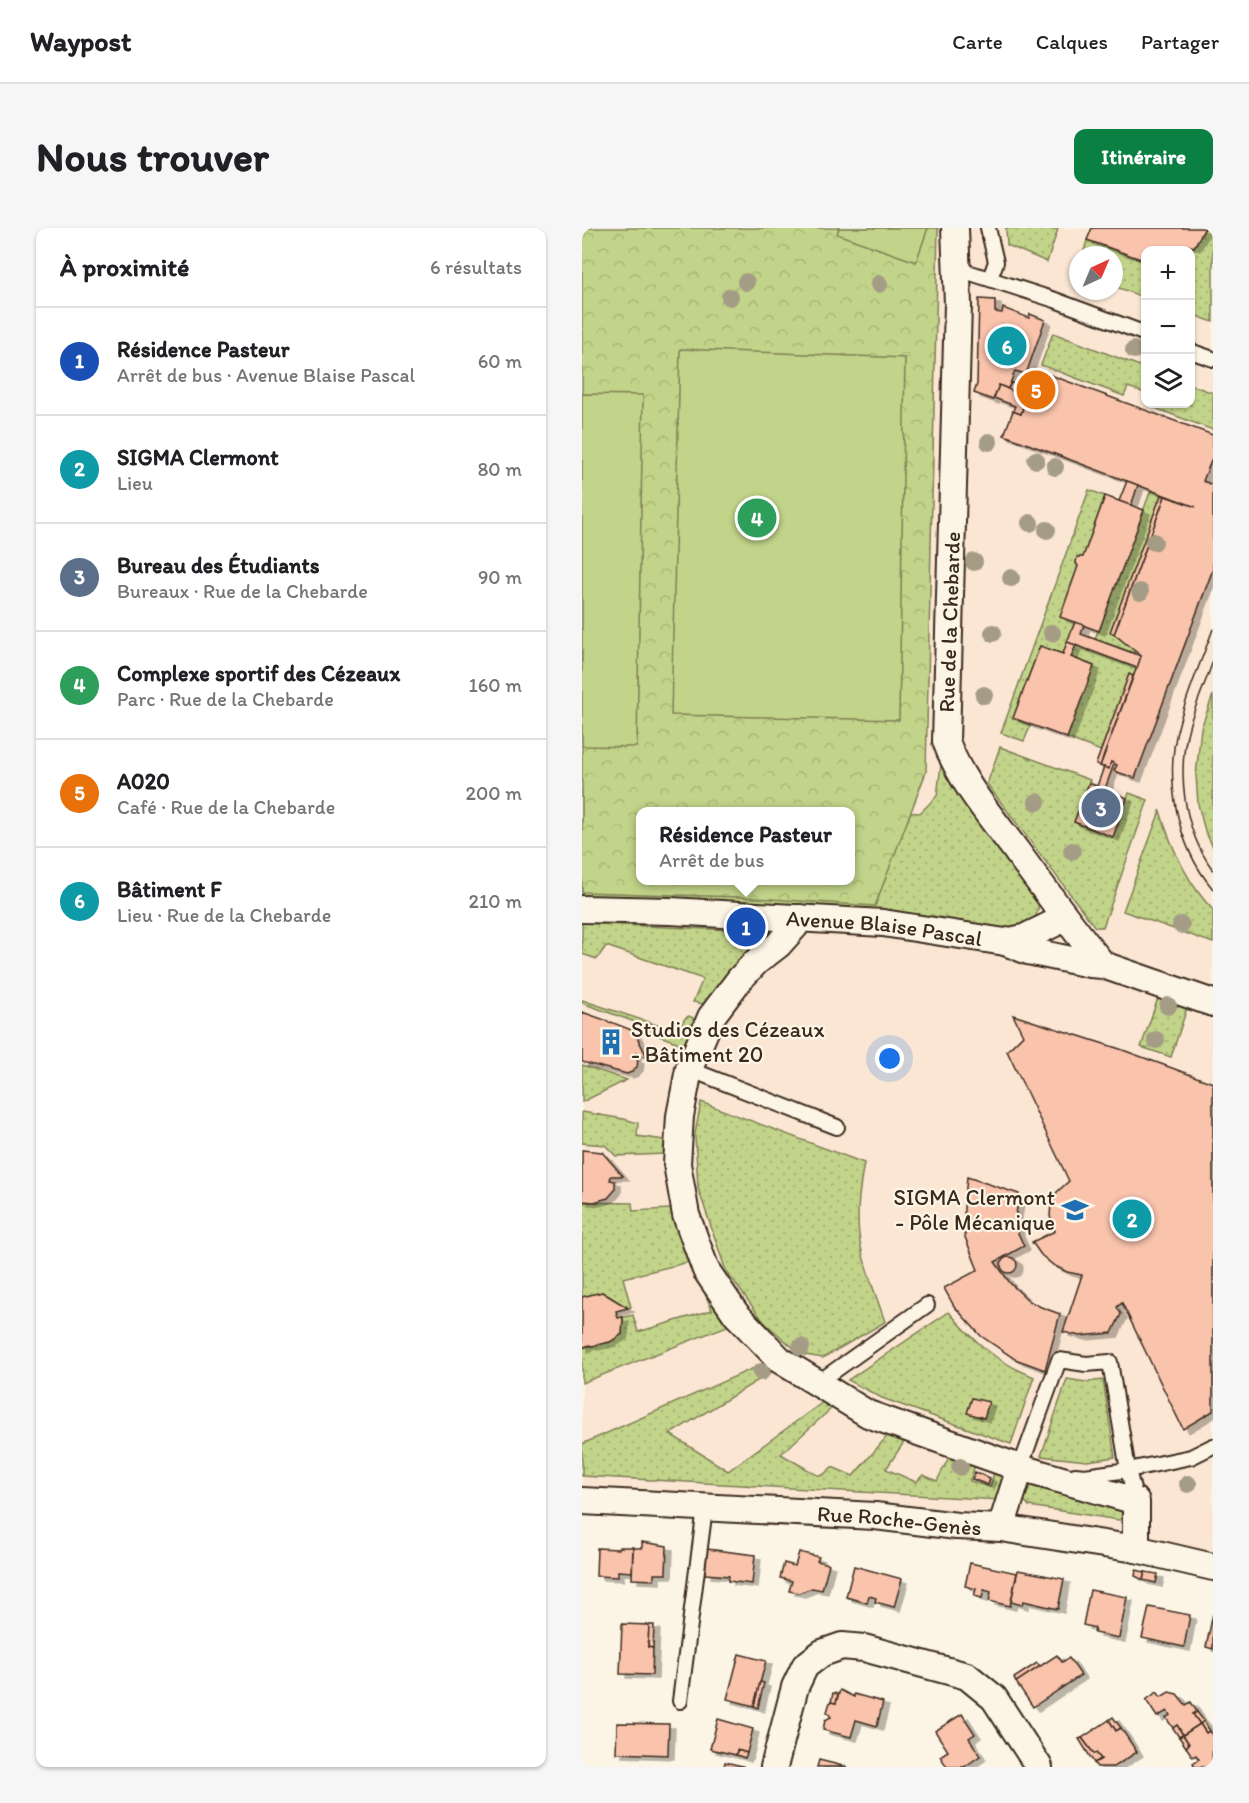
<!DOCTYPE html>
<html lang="fr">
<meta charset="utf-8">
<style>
:root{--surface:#fff;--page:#f6f6f6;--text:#202124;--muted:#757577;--line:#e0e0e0;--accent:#0b8043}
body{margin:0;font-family:Itim,sans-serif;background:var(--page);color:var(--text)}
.controls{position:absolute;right:18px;top:18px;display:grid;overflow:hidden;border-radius:12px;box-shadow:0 2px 4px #0004}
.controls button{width:54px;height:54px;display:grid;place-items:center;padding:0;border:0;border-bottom:2px solid var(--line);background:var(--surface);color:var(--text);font:30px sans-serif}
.compass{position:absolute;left:487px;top:18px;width:54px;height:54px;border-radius:50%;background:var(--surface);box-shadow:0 2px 4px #0004;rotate:44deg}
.you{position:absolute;left:308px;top:831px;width:21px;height:21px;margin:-15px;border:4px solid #fff;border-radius:50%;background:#1a73e8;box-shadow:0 0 0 9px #1a73e833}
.badge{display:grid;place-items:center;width:39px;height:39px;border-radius:50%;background:var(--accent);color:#fff;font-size:20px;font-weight:700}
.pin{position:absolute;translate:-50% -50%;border:3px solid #fff;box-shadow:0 2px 6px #0006}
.popup{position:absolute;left:54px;top:579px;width:219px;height:78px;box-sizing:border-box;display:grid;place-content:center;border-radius:12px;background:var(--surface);filter:drop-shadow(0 2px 4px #0005);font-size:20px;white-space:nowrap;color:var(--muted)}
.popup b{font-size:22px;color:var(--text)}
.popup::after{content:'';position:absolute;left:50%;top:100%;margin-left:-12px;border:12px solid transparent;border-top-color:var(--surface)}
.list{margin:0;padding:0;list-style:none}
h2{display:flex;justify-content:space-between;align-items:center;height:78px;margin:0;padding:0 24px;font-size:26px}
h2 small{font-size:20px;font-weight:400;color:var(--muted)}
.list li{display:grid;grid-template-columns:39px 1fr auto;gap:18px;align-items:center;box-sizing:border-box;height:108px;padding:0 24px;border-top:2px solid var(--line)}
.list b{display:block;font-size:22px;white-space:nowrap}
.list p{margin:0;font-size:20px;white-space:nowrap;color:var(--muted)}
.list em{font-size:20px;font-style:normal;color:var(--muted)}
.icon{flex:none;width:33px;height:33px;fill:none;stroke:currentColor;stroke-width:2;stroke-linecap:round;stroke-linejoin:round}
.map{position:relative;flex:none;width:631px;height:1539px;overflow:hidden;border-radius:12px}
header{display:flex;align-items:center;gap:36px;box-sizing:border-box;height:84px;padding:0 30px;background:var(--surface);border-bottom:2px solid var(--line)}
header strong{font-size:28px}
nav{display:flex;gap:33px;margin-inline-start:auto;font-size:21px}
.intro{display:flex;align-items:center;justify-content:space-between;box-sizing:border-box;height:144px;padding:0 36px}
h1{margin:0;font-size:42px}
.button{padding:15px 27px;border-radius:12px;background:var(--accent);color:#fff;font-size:21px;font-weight:700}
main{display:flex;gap:36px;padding:0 36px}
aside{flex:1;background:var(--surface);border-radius:12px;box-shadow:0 2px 4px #0004}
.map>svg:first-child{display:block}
.built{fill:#fbe6d4;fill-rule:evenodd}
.grass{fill:url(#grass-dots);stroke:#7e7f54;stroke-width:1.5;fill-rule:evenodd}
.park{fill:url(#park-crowns);stroke:#7e7f54;stroke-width:1.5;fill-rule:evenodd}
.pitch{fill:#c2d489;stroke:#7e7f54;stroke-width:1.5}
.building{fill:#f9c3ac;stroke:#3b2a1e;stroke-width:1.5;filter:url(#shadow)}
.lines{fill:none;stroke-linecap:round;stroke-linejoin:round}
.service-casing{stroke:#3b2a1e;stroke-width:18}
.minor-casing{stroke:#3b2a1e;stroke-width:30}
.service{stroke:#fcf5e5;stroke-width:14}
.minor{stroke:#fcf5e5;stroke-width:26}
.tram{stroke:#3b2a1e;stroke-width:1.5}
.tree{fill:#a59c86}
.labels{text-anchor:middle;stroke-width:4.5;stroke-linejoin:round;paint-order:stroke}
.street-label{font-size:22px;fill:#3b2a1e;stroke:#fcf5e5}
.poi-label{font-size:22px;fill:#3b2a1e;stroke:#fcf5e5;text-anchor:start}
</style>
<header>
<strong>Waypost</strong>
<nav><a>Carte</a><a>Calques</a><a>Partager</a></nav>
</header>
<div class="intro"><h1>Nous trouver</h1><a class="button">Itinéraire</a></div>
<main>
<aside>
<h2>À proximité<small>6 résultats</small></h2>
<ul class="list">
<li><span class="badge" style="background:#1a4fb4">1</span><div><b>Résidence Pasteur</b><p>Arrêt de bus · Avenue Blaise Pascal</p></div><em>60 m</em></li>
<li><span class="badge" style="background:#0f9aa8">2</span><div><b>SIGMA Clermont</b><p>Lieu</p></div><em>80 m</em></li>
<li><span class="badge" style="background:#5c6f8a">3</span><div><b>Bureau des Étudiants</b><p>Bureaux · Rue de la Chebarde</p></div><em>90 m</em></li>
<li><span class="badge" style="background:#2e9e5b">4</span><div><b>Complexe sportif des Cézeaux</b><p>Parc · Rue de la Chebarde</p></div><em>160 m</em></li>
<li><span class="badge" style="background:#e8710a">5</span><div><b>A020</b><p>Café · Rue de la Chebarde</p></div><em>200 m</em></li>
<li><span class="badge" style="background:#0f9aa8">6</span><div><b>Bâtiment F</b><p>Lieu · Rue de la Chebarde</p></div><em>210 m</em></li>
</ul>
</aside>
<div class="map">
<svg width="631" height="1539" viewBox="0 0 631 1539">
<defs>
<pattern id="grass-dots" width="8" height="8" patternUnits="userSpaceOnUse" patternTransform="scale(1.5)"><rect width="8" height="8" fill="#c2d489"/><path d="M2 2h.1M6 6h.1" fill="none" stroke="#a8b676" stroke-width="1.8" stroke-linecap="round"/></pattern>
<pattern id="park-crowns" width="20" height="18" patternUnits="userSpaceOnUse" patternTransform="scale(1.5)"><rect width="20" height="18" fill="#c2d489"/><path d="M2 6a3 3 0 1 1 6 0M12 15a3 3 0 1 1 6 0" fill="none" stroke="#a8b676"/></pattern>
<filter id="shadow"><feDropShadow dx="6" dy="4" stdDeviation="0" flood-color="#0004"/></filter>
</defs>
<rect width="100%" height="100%" fill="#fcf5e5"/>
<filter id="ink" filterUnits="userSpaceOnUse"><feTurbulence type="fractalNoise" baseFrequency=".0167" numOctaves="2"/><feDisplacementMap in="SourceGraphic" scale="12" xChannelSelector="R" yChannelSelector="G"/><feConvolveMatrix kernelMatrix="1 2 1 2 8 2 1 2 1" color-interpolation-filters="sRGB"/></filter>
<g filter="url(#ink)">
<path class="built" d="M356,0H631V1339L554,1321L0,1273V681L293,678L344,544ZM564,22H608V176H564ZM496,27H532V63H496Z"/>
<g class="grass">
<polygon points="424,0 476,1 465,34 425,17"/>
<polygon points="623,0 631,0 631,94 609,86 608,22 602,22 604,17 612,19"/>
<polygon points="505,12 563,33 563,70 532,58 532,27 501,27"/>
<polygon points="471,105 563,140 563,165 546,159 542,168 459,137"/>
<polygon points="609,157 631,165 631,202 565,177 608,176"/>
<polygon points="507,262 523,268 501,329 495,330 494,335 496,338 493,394 481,426 458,418 431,490 449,497 442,513 419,505"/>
<polygon points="569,262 606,276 552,425 513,411"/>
<polygon points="494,417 555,440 551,448 547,447 519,523 485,510 512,438 489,429"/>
<polygon points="631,467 631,619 623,603 616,576 614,547 619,500"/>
<polygon points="418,519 508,552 492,594 531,608 547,565 566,572 521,699 513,699 405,556"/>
<path d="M360,529L457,672C456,689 452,696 437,703L0,669V560L338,585L355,568ZM59,584H269V652H59Z"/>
<path d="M578,583C589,619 605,655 631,682V715L541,683Z"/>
<polygon points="0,695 189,704 121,776 111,774 121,751 24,718 15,731 0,726"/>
<polygon points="576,770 605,780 589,829 559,819"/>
<polygon points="0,772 96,804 103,790 107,788 111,790 111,794 102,817 61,802 56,795 0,775"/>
<polygon points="0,837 45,852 0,874"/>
<path d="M119,874L282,935C277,962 273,991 279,1019C284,1044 295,1069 303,1094L241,1130L223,1127L215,1123L182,1094L144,1043L116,960L113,906Z"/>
<polygon points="0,884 42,891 56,895 55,908 82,912 83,926 34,928 23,917 0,915"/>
<polygon points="0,974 50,975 51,983 88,981 107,1034 41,1050 49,1079 46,1080 20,1064 0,1069"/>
<polygon points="123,1066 126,1066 148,1097 0,1155 0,1120 28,1114 40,1106 41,1089 51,1087 56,1104 130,1082"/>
<path d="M367,1084C395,1116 413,1133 452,1149L429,1216L300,1170L266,1152Z"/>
<polygon points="183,1135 193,1142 88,1206 146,1243 241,1174 251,1179 199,1226 235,1247 241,1247 250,1239 271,1248 307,1206 324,1211 304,1241 334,1254 341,1247 355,1253 367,1229 356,1224 394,1234 388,1253 408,1259 413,1241 425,1247 418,1272 0,1248 0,1216"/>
<polygon points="485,1151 504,1154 521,1152 533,1229 505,1233 459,1228"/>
<polygon points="447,1245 540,1280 546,1289 543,1293 447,1278 437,1266"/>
</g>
<path class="park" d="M0,0H356L344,544L293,678L157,669L0,664ZM59,584H269V652H59Z"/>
<g class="pitch">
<polygon points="257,0 346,0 334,34 255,6"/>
<polygon points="98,121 323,130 317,492 89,487"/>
<polygon points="0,166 61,167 55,519 0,518"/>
</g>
<g class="building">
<polygon points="510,0 623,0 612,19 604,17 602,22 564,22 564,33 505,12"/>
<polygon points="397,71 413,72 413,84 420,85 421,80 447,90 448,86 463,92 444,146 433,143 426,161 417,157 411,172 392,165 395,156"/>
<polygon points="452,141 631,207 631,228 621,253 631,257 631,341 553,550 532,543 535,537 529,534 527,541 518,538 559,428 532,406 583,268 614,279 422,207 431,183 439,186"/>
<polygon points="429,155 446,162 439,186 431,183 433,178 412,170 417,157 426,161"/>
<polygon points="429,155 446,162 444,170 426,161"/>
<polygon points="545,253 556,257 549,278 537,273"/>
<polygon points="579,267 583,268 532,406 528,404"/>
<polygon points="523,268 562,282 517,403 478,389 496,338 494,335 495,329 501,329"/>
<polygon points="493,394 502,397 499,406 559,428 555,440 485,414"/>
<polygon points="485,414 494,417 489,429 512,438 485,510 431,490 458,418 481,426"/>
<polygon points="547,446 551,448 518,538 514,536"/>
<polygon points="529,534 532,536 523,561 515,558 522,539 527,541"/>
<polygon points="507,555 545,570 531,609 492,594"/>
<polygon points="0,784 26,793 27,795 29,794 52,803 65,829 54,825 52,830 56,832 55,839 50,844 45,846 0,834"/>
<polygon points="431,787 538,821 631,855 631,1183 601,1201 540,1075 535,1079 539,1086 530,1105 498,1108 481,1104 500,1047 485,1044 471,1037 459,1027 450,1014 473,1003 468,988 469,976 475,964 487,953 425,823 441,807"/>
<polygon points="0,922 20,924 41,948 29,948 28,952 33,953 33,962 26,970 12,974 0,973"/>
<polygon points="385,949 437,966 434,986 436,1005 442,1018 413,1034 428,1055 447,1073 459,1079 478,1086 463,1142 433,1131 399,1108 372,1078 362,1060 396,1042 383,1009 382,980"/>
<circle cx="427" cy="1037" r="8"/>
<polygon points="20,1064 46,1080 34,1083 36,1090 41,1089 40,1106 28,1114 10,1118 7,1117 0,1120 0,1069"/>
<polygon points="390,1170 407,1174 402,1190 385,1185"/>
<polygon points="393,1244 408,1250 406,1257 390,1251"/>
<polygon points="60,1314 85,1318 84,1346 72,1346 72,1352 50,1351 51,1320 60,1320"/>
<polygon points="37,1319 51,1319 50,1344 36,1343 36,1349 14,1348 15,1320 37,1321"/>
<polygon points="125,1321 173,1327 170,1356 146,1353 147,1348 123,1346"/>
<polygon points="217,1324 237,1329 235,1333 247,1336 240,1362 230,1360 217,1365 207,1363 210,1353 198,1350 202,1335 213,1338"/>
<polygon points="388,1335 435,1345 428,1378 407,1373 409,1364 402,1362 400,1370 392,1368 394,1361 383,1358"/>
<polygon points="272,1338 320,1351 312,1379 293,1374 294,1370 287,1368 285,1375 264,1369"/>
<polygon points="436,1342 482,1351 476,1381 441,1373 440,1377 429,1374"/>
<polygon points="554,1342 563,1344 561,1352 553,1348"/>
<polygon points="563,1344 576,1346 574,1355 561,1352"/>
<polygon points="508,1362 545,1369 537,1410 512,1405 513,1400 501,1397"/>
<polygon points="567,1379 608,1387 602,1419 560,1410"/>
<polygon points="631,1386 631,1421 624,1419"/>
<polygon points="40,1396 67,1397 66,1419 71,1420 70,1447 38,1446"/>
<polygon points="67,1397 72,1397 71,1420 66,1419"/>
<polygon points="157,1426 184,1433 172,1478 145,1471"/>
<polygon points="475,1427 480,1434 487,1430 499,1447 451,1479 434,1454"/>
<polygon points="455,1435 458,1438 434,1454 432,1450"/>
<polygon points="178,1454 182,1455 176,1480 172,1478"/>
<polygon points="258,1462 272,1469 272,1466 301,1474 295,1498 274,1492 269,1509 241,1502 243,1492 249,1489 245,1484 248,1474 254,1475"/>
<polygon points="575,1464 579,1469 587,1464 595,1466 604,1477 609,1474 615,1484 611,1486 618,1496 601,1507 595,1497 591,1500 584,1490 588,1487 585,1483 575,1489 564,1472"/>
<polygon points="251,1465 256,1466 254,1475 249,1474"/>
<polygon points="615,1484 622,1493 618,1496 611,1486"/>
<polygon points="380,1486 393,1506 387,1510 398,1528 382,1539 365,1539 358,1528 366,1523 353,1503"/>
<polygon points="531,1489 539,1500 534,1503 527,1492"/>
<polygon points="136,1491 171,1501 165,1525 155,1522 154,1527 128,1521"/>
<polygon points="527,1492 534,1503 539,1500 555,1524 532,1539 515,1539 512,1535 519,1531 514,1525 512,1526 500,1510"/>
<polygon points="622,1493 628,1503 624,1505 618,1496"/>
<polygon points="35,1495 87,1496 86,1527 34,1525"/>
<polygon points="618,1496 624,1505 628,1503 631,1508 630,1539 613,1539 611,1535 617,1531 614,1527 611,1529 604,1519 607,1516 601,1507"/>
<polygon points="595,1497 601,1507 597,1509 591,1500"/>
<polygon points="601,1507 607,1516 604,1519 597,1509"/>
<polygon points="500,1510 512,1526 514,1525 519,1531 512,1535 497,1511"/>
<polygon points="155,1522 165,1525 163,1530 154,1527"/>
<polygon points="237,1532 265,1539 235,1539"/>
<polygon points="143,1534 161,1538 161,1539 142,1539"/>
</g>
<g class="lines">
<g class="service-casing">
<g id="service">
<polyline points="406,0 414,34 408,50"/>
<polyline points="376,41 473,72 564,106"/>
<polyline points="608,123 631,131"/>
<polyline points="107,841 255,899"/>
<polyline points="234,1156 345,1077"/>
<polyline points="441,1241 438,1240 477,1132 504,1136 528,1134 546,1242 554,1273"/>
<polyline points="493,1247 503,1248 546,1242 609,1229 631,1218"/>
<polyline points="98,1473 123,1280"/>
</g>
</g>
<g class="minor-casing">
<g id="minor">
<path d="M373,0L376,76L364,513C378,552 405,584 430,617C460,658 489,698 521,737"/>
<path id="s1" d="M0,681L88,683L301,695L423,714L446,723L508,736L521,737L631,775"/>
<polyline points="217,690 213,698 196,717 174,734 157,752 129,789 107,841 98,888 95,936 104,987 124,1042 154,1086 198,1132 286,1186 438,1240 554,1273 554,1321"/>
<polyline points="423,714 442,710 483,690"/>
<path id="s2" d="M0,1273L293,1288L375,1298L419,1300L554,1321L631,1339"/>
<polyline points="419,1300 438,1240"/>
<polyline points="192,1539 213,1459 223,1438 240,1425 260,1418 282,1420 385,1448 412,1470 457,1539"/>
</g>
</g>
<use href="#service" class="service"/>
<use href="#minor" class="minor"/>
<g class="tram">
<path d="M631,401C620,431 607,461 598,492C581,548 594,617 631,661"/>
<path d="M631,433C624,453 615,474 608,495C594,543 601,601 631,642"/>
</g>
</g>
<g class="tree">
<circle cx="164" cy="54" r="9"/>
<circle cx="297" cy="56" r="9"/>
<circle cx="148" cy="69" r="9"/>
<circle cx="552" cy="122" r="9"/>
<circle cx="407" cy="214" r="9"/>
<circle cx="454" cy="232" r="9"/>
<circle cx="473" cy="239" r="9"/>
<circle cx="448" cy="295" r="9"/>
<circle cx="465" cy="302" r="9"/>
<circle cx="572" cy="314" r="9"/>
<circle cx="392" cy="334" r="9"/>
<circle cx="429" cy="350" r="9"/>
<circle cx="558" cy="364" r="9"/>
<circle cx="411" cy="405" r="9"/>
<circle cx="470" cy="405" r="9"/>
<circle cx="402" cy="467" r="9"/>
<circle cx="455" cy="574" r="9"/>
<circle cx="490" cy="623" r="9"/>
<circle cx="599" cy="697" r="9"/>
<circle cx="586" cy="778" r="9"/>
<circle cx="574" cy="812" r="9"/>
<circle cx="219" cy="1119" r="9"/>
<circle cx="179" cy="1144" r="9"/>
<circle cx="378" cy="1239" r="9"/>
<circle cx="606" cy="1256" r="9"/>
</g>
</g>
<defs>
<g id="building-bare" transform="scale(2.07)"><path d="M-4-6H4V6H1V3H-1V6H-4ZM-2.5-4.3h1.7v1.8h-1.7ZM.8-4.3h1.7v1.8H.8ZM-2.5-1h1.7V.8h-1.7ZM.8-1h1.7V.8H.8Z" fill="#1f6fb2" stroke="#fcf5e5" stroke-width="2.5" paint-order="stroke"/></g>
<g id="university-bare" transform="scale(2.07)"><path d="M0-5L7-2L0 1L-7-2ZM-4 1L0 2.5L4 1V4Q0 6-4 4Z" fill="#1f6fb2" stroke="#fcf5e5" stroke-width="2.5" paint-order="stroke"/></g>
</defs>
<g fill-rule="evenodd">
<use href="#building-bare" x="29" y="814"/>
<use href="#university-bare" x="493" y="982"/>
</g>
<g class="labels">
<g class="street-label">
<text transform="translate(367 394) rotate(-88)" y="8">Rue de la Chebarde</text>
<text dy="8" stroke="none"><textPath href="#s1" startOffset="303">Avenue Blaise Pascal</textPath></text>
<text dy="8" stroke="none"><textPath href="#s2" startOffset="318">Rue Roche-Genès</textPath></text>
</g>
<g class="poi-label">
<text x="49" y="809">Studios des Cézeaux<tspan x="49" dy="25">- Bâtiment 20</tspan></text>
<text x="473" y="977" text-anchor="end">SIGMA Clermont<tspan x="473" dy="25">- Pôle Mécanique</tspan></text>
</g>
</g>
</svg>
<div class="controls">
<button>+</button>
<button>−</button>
<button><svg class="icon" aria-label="layers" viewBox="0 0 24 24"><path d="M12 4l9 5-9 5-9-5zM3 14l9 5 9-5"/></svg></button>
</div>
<svg class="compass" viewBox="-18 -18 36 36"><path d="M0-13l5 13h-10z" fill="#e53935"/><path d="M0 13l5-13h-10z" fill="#757577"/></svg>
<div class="you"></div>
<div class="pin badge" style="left:164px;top:699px;background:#1a4fb4">1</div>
<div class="popup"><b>Résidence Pasteur</b>Arrêt de bus</div>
<div class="pin badge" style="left:550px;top:991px;background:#0f9aa8">2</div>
<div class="pin badge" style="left:519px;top:580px;background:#5c6f8a">3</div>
<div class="pin badge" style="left:175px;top:290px;background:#2e9e5b">4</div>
<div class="pin badge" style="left:454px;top:162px;background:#e8710a">5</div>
<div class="pin badge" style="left:425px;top:118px;background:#0f9aa8">6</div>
</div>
</main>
